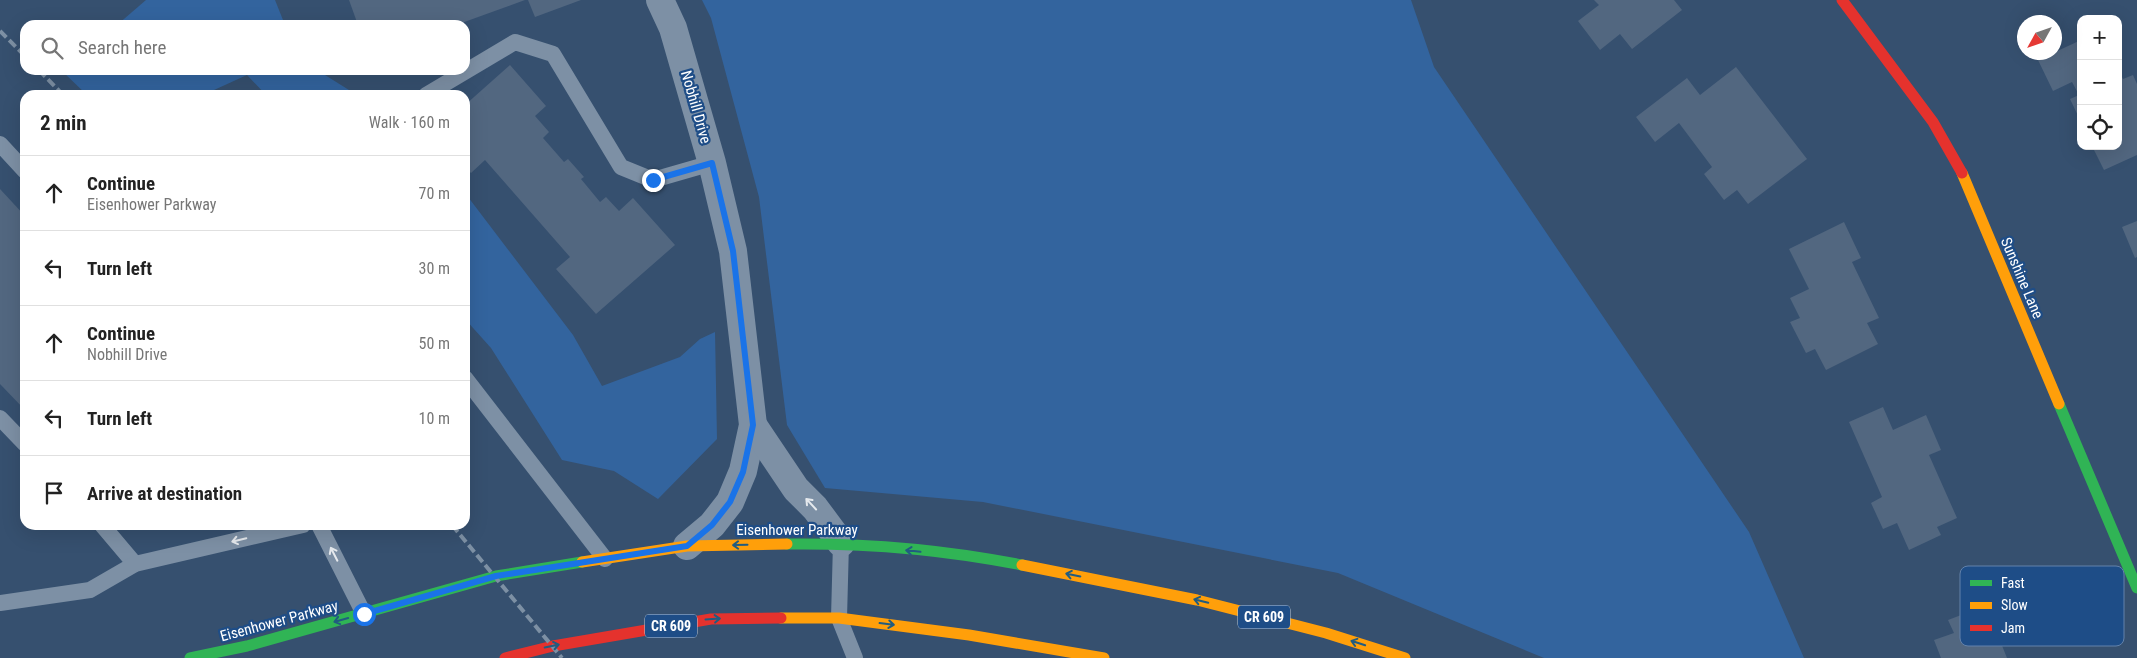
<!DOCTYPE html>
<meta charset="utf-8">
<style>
:root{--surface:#fff;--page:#f2f2f2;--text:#222;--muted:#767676;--line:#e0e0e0}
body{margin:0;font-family:"Roboto Condensed",sans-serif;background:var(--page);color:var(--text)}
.controls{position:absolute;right:15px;top:15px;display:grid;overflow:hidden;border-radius:10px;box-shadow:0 5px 20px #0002}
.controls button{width:45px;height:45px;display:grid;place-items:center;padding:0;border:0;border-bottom:1px solid var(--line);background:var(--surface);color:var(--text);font:25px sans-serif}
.compass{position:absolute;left:2017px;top:15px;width:45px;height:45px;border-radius:50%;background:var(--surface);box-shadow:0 5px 20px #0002;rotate:230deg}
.stop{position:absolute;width:15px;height:15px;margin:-11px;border:4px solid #1a73e8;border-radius:50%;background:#fff}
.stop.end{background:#1a73e8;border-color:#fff;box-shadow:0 1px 5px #0008}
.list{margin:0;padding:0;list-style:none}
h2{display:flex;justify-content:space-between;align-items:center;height:65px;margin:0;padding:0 20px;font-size:21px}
h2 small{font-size:16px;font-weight:400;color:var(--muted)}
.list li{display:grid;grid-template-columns:32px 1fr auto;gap:15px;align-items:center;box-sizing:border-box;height:75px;padding:0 20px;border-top:1px solid var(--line)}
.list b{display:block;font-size:19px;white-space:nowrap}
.list p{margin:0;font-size:16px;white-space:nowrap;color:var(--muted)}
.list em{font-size:16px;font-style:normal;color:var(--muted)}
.icon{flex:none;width:28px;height:28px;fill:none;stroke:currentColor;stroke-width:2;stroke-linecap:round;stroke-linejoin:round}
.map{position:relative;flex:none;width:2137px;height:658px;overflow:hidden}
.search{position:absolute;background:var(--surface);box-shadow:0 5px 20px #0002;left:20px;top:20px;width:450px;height:55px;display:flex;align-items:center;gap:12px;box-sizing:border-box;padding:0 18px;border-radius:15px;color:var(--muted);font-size:19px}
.panel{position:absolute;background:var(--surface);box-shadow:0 5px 20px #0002;left:20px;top:90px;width:450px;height:440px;border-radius:15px}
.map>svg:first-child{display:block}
.green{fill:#33649e}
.building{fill:#526780}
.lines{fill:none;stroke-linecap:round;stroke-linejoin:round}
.lane{stroke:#7d90a5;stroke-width:16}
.street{stroke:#7d90a5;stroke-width:28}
.fast{stroke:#30b455;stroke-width:11}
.slow{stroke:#ff9f0a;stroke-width:11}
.jam{stroke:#e5322d;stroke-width:11}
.rail{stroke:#7d90a4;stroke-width:4;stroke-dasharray:9 4;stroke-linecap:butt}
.oneway{stroke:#e5e9ed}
.oneway2{stroke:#215c80}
.route{stroke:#1a73e8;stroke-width:6}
.labels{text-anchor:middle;stroke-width:4.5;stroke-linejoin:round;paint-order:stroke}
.shield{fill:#1e4d87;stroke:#bccadb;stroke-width:1}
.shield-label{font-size:14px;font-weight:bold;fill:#fff}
.street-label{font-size:15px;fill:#fff;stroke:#1e4d87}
.key{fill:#1e4d87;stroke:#6282ab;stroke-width:1}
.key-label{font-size:14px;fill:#fff}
</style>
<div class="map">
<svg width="2137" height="658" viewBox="0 0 2137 658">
<rect width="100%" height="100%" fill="#36506f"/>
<g class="green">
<polygon points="146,0 275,0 285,25 117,25"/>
<polygon points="702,0 1411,0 1434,67 1749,532 1804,658 1544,658 1338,573 983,502 825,488 787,425 759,197 711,18"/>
<polygon points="64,70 317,70 357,95 266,95 247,75 203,95 87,95 62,71"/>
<polygon points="465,193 573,335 602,386 680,357 700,339 715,332 717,439 658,499 614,471 562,460 491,348 465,319"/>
</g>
<g class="building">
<polygon points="349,0 525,0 456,25 358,25"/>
<polygon points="528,0 581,0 535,17"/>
<polygon points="1594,0 1674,0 1682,10 1632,49 1620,34 1600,50 1578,21 1599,5"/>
<polygon points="2081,40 2081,122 2070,99 2079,95 2072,82 2053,91 2038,60"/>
<polygon points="510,65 546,106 535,116 549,132 543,138 564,162 568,159 584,177 581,179 600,202 606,197 619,211 633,198 675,245 596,314 556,269 570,257 485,160 471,173 465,167 465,105"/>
<polygon points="1736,67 1807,159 1748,204 1737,190 1724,200 1704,174 1712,167 1679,123 1655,142 1636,117 1687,78 1700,95"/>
<polygon points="2118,69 2123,79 2133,75 2137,84 2137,155 2104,170 2092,146 2118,146"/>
<polygon points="0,189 25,216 25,410 0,384"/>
<polygon points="2137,221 2137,257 2135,258 2122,227"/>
<polygon points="1844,222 1861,258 1852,262 1879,318 1867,323 1878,344 1826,370 1815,349 1806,353 1790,322 1800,318 1790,298 1809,289 1789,249"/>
<polygon points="1883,407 1893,430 1926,415 1941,450 1929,455 1957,518 1937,527 1941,535 1909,550 1897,523 1883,529 1871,503 1882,497 1849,422"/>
<polygon points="2006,598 2018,631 1999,638 2007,658 1941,658 1934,640 1954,633 1948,620"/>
</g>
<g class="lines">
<g class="lane">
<polyline points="426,95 515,42 553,54 621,167 653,180 712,163"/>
<polyline points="0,144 25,171"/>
<polyline points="465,378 605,559"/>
<polyline points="0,418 25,444"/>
<polyline points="102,525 135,564"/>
<polyline points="319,525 364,614"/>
<polyline points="841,543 839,618 855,658"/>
<polyline points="0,603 90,590 135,564 303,525"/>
</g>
<g class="street">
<polyline points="660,0 673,28 712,163 733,251 753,425 743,471 730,502 712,525 687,546"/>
<polyline points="753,425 796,489 815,508 841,543"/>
</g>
<g class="fast">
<polyline points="2059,404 2137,588"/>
<path d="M787,544C863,543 947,550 1022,565"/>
<polyline points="190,658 247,646 496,576 582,562"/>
</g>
<g class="slow">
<polyline points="1962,173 2059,404"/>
<polyline points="582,562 687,546 787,544"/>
<polyline points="1022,565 1197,600 1326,633 1405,658"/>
<polyline points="781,618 839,618 969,635 1104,658"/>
</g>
<g class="jam">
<polyline points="1842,0 1933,122 1962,173"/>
<polyline points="505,658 553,646 711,619 781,618"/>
</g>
<g class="rail">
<polyline points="0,31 25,56"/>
<polyline points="39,70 63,95"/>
<polyline points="452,525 562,658"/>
</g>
</g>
<defs><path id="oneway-shaft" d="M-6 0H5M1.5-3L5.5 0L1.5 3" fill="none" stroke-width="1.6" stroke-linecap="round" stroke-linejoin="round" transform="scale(1.25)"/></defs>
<g class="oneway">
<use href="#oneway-shaft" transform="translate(811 504) rotate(-133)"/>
<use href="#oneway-shaft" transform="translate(239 540) rotate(167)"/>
<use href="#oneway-shaft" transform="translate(334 554) rotate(-117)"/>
</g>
<g class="oneway2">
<use href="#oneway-shaft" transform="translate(740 545) rotate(179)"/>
<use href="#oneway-shaft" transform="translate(913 551) rotate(-174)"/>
<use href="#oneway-shaft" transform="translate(1073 575) rotate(-169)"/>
<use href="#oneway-shaft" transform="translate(1201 601) rotate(-166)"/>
<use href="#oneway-shaft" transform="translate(713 619) rotate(-4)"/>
<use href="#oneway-shaft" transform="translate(341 620) rotate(164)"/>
<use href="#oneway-shaft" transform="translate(887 624) rotate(7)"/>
<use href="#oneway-shaft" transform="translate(1358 643) rotate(-162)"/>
<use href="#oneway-shaft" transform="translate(552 646) rotate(-12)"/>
</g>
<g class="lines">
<polyline class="route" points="364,614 496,576 687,546 712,525 730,502 743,472 753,425 733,251 712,163 653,180"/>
</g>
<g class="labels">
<g class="shield">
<rect x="1238" y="605.5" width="52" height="23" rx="4"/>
<rect x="645" y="614.5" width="52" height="23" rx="4"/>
</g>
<g class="shield-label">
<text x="1264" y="622">CR 609</text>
<text x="671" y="631">CR 609</text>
</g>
<g class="street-label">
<text transform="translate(696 107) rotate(74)" y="5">Nobhill Drive</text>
<text transform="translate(2022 278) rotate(67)" y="5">Sunshine Lane</text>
<text x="797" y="535">Eisenhower Parkway</text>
<text transform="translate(279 621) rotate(-15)" y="5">Eisenhower Parkway</text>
</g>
</g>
<rect x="1960" y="566" width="164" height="80" rx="8" class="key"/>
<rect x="1970" y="580" width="22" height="6" fill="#30b455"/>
<rect x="1970" y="602" width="22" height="7" fill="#ff9f0a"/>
<rect x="1970" y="625" width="22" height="6" fill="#e5322d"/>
<g class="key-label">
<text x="2001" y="588">Fast</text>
<text x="2001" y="610">Slow</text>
<text x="2001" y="633">Jam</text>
</g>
</svg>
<div class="controls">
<button>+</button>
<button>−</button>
<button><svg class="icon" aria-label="locate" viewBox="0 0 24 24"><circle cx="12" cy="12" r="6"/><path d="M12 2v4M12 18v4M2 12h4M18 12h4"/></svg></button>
</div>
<svg class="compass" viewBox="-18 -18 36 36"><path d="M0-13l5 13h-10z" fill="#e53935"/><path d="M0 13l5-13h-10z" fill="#767676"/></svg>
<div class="stop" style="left:364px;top:614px"></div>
<div class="stop end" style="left:653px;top:180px"></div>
<div class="search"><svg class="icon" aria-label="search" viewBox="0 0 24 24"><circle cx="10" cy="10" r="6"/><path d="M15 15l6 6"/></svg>Search here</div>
<section class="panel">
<h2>2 min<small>Walk · 160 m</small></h2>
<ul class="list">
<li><svg class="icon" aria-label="ahead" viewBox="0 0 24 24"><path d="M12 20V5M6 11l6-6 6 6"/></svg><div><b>Continue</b><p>Eisenhower Parkway</p></div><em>70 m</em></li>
<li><svg class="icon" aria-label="left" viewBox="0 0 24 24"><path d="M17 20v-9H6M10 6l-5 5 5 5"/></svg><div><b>Turn left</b></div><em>30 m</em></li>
<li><svg class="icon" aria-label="ahead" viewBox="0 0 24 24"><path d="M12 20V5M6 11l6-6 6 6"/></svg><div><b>Continue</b><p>Nobhill Drive</p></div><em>50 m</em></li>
<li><svg class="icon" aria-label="left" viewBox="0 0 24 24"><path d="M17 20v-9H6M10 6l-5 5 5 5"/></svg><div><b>Turn left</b></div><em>10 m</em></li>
<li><svg class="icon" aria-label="arrive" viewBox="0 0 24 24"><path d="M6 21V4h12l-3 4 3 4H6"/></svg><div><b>Arrive at destination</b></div></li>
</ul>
</section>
</div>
